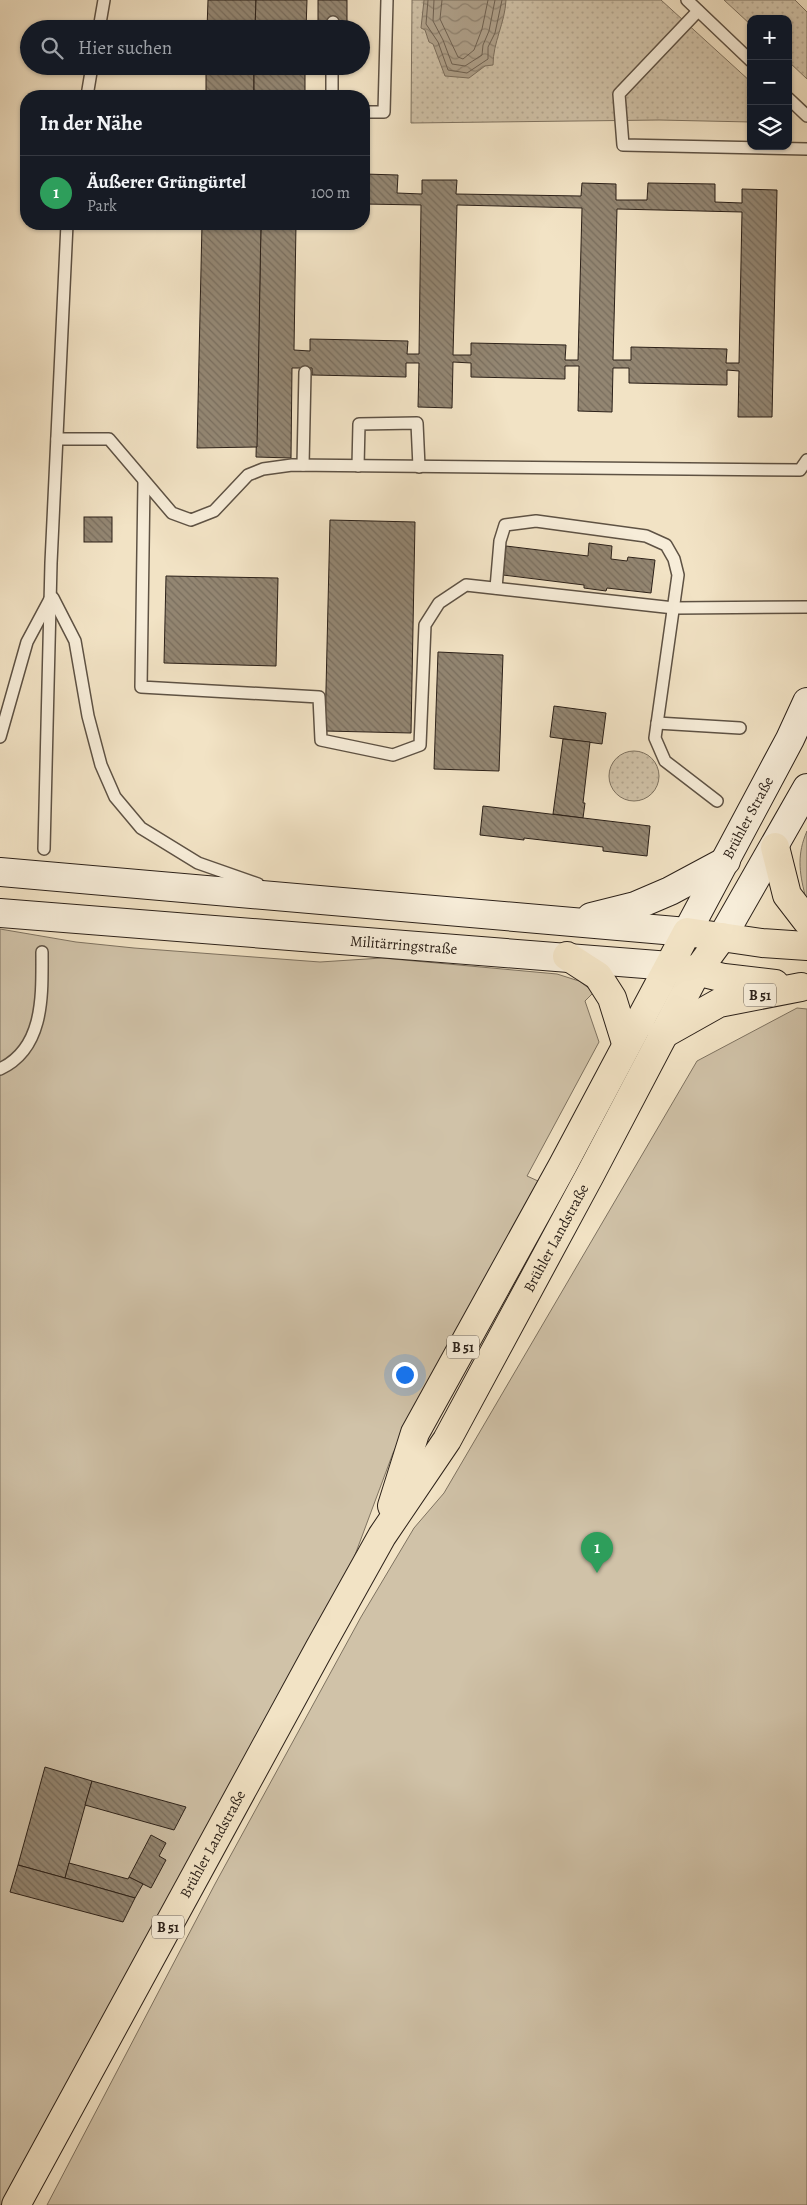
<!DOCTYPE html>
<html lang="de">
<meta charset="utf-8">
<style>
:root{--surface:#171b24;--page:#20242c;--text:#f1f3f6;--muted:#9ea1a6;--line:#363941;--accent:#d93025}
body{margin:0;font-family:Alegreya,serif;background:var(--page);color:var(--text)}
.controls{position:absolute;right:15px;top:15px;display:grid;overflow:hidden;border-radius:10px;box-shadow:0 1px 4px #0004}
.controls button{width:45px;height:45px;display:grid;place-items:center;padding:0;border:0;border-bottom:1px solid var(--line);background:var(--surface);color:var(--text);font:25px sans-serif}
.you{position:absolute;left:404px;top:1374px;width:18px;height:18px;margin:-12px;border:4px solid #fff;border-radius:50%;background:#1a73e8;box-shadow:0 0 0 8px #1a73e833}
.badge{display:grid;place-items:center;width:32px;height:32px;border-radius:50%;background:var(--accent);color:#fff;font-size:16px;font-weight:700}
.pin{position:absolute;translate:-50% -41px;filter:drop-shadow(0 1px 2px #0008)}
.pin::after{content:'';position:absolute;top:26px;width:18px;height:15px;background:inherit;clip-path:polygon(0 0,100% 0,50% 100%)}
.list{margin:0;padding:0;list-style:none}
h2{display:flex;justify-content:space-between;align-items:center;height:65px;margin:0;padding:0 20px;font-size:21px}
h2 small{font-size:16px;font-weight:400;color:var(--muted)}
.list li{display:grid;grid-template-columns:32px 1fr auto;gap:15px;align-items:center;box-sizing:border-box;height:75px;padding:0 20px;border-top:1px solid var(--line)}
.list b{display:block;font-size:19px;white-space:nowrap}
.list p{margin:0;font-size:16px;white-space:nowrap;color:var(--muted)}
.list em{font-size:16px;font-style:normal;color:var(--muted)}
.icon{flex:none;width:28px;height:28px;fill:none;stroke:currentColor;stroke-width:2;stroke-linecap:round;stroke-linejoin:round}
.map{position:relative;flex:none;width:807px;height:2205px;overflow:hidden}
.search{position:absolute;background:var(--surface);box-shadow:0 1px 4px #0004;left:20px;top:20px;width:350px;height:55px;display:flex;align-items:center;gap:12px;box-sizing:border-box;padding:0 18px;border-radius:28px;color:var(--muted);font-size:19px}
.panel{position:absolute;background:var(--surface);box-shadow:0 1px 4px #0004;left:20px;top:90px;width:350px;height:140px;border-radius:20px}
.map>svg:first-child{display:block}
.grass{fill:url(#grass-dots);stroke:#7e7260}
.park{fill:#d0c2a8;stroke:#7e7260}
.water{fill:url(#water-waves);stroke:#7b6e5d}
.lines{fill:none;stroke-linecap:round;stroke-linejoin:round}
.shore{stroke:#6e6152;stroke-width:1}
.building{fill:url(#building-back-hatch);stroke:#2c2119;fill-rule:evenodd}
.service-casing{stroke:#5e5244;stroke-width:14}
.secondary-casing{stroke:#2c2119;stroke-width:30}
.primary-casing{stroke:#2c2119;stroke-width:30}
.service{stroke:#f7edd9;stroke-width:11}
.secondary{stroke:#f7edd9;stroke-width:28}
.primary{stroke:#f2e3c5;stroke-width:28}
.labels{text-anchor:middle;stroke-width:4.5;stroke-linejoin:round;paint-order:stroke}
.shield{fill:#f7edd9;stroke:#695e53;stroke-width:1}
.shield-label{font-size:14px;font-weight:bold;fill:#2c2119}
.street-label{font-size:15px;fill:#2c2119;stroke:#f7edd9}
</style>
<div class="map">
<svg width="807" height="2205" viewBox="0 0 807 2205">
<defs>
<pattern id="grass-dots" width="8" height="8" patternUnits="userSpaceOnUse" patternTransform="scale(1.25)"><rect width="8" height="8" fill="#d0c2a8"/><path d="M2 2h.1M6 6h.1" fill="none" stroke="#b3a690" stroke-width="1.8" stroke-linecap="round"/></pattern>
<pattern id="water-waves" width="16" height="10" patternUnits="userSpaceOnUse" patternTransform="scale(1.25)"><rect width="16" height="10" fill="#afa18b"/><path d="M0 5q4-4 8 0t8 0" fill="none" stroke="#8f8371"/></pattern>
<pattern id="building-back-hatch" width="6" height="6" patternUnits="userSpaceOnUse" patternTransform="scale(1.25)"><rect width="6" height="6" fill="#938672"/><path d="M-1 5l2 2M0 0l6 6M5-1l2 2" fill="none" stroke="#786d5d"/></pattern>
</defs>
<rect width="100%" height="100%" fill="#f2e3c5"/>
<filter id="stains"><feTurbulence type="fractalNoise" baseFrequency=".004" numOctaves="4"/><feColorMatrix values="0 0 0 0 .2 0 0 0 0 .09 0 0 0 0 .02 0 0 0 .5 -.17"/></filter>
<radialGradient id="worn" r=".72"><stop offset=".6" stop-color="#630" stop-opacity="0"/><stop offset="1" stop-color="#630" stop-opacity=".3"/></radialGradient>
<g class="grass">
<polygon points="412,0 661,0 751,82 751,122 659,120 411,123"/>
<polygon points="724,0 795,0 807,12 807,79 788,61 788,19 751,19 751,25"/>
<circle cx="634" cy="776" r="25"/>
</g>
<g class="park">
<path d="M807,831V909L799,902L805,895C799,871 797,854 807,831Z"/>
<polygon points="0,929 76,942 134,948 320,962 382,958 557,974 579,981 594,992 585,1001 599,1042 527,1176 538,1181 450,1343 393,1453 352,1563 3,2205 0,2205"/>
<polygon points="797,1008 807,1009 807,2205 47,2205 215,1884 361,1617 414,1528 444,1493 697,1061"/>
</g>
<path class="water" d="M424,0H506C505,23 493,42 493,65L485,66L469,78L445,76L433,44L429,42L425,30L421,28Z"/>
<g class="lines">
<g class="shore">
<polyline points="428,0 426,24 438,42 448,70 467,73 488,59 488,47 495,33 502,0"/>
<polyline points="434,0 433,21 443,40 452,64 465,66 482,55 483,45 489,31 495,0"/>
<polyline points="442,0 440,19 458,57 463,59 474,50 482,29 488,0"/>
</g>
</g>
<g class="building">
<polygon points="208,0 256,0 255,29 207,29"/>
<polygon points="256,0 307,0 306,29 255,29"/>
<polygon points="318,0 347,0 347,23 318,22"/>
<rect x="206" y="66" width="48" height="30"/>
<rect x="254" y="66" width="51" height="30"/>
<path d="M364,174L398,175L397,193L422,194V180H457L456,194L581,196L582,183L616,184V200H647L648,183L715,184V202L742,203V189L777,190L772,417H738L739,371L727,370V385L629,383V368H613L612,412L578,411L579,366H565V379L471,377V363L453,362L452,408L418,407L419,363H406V377L312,375V368H292L291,458L256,457L261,224H296L294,350L310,351V339L408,341L407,354H419L421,205L364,204ZM457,205L582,208L578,360H565L566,345L471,343V355H453ZM617,209L742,212L739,363H726L727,349L631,347V360H613Z"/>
<polygon points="202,224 261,224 257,447 197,448"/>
<rect x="84" y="517" width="28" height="25"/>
<polygon points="330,520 415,522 411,733 325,731"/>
<polygon points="589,543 612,546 611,559 627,561 628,557 655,560 651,593 607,588 606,591 584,588 584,585 503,575 506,546 588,556"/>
<polygon points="166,576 278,578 276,666 164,663"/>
<polygon points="438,652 503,655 499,771 434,769"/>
<polygon points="554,706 606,713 602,744 550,737"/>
<polygon points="563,739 590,742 583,803 585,803 583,818 553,814"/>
<polygon points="483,806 650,826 647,856 603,851 603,847 524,838 524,840 480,835"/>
<polygon points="45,1767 92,1781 65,1878 18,1865"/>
<polygon points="92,1781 186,1807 174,1830 85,1805"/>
<polygon points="151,1835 166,1843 159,1856 166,1860 151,1888 129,1877"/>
<polygon points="69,1863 128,1879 129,1877 143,1884 135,1898 65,1878"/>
<polygon points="18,1865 65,1878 135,1898 123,1922 10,1892"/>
</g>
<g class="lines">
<g class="service-casing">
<g id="service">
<polyline points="687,0 751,61"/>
<polyline points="698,11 619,94 623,145 807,149"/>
<polyline points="99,29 104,0"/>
<polyline points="333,29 333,22"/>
<polyline points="87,96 92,66"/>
<polyline points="332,96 332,66"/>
<polyline points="788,98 807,116"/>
<polyline points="364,112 384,112 387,0"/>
<polyline points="57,439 109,439 172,513 191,520 214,511 248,475 263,469 292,465 800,470 807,460"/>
<polyline points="303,465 305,372"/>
<polyline points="358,466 359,424 417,423 419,467"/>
<polyline points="144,481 141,687 319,697 321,740 393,755 420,745 425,625 439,603 466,585 674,608 807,607"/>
<polyline points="496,588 500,541 505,525 536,521 646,536 666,545 674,559 678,575 655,738 665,761 717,801"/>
<polyline points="53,598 75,641 88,716 101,765 115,797 141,828 198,863 258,884"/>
<polyline points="657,723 740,728"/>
<polyline points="0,737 27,642 50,599"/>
<polyline points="44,849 51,563 67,224"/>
<path d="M0,1069C45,1048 42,994 42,952"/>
</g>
</g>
<g class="secondary-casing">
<g id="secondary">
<path id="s1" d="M0,872L687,932L790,739L807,702"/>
<path id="s2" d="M0,913L670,966"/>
<polyline points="591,917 635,906 670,891 726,861"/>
<polyline points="722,937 807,788"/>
</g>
</g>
<g class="primary-casing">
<g id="primary">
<polyline points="775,847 787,895 807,921"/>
<polyline points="567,956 598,976 612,998 626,1043"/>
<polyline points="679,967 724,978 775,984"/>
<polyline points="662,1035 719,1003 801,987"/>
<polyline points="392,1506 415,1433 563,1165 687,932 762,943 807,946"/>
<path id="s3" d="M16,2205L319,1649L382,1536L447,1440L590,1175L697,971L722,937"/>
</g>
</g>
<use href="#service" class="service"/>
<use href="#secondary" class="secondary"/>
<use href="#primary" class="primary"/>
</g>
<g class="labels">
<g class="shield">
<rect x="744" y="983.5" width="32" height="23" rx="4"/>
<rect x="447" y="1335.5" width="32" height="23" rx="4"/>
<rect x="152" y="1915.5" width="32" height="23" rx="4"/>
</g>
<g class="shield-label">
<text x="760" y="1000">B 51</text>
<text x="463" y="1352">B 51</text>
<text x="168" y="1932">B 51</text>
</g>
<g class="street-label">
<text dy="5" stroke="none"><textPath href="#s1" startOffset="819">Brühler Straße</textPath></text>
<text dy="5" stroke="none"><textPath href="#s2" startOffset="405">Militärringstraße</textPath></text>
<text dy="5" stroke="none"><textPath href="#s3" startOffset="1108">Brühler Landstraße</textPath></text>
<text dy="5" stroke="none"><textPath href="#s3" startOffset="411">Brühler Landstraße</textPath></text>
</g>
</g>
<rect width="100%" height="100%" filter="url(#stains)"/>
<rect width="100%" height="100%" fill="url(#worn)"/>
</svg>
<div class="controls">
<button>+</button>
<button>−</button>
<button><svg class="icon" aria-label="layers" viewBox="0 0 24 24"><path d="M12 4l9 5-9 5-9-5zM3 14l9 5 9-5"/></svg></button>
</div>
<div class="you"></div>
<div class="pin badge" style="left:597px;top:1573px;background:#2e9e5b">1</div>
<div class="search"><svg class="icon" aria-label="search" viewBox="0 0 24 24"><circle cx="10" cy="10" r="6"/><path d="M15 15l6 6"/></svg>Hier suchen</div>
<section class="panel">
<h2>In der Nähe<small></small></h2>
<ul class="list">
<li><span class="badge" style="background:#2e9e5b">1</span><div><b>Äußerer Grüngürtel</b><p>Park</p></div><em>100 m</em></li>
</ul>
</section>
</div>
